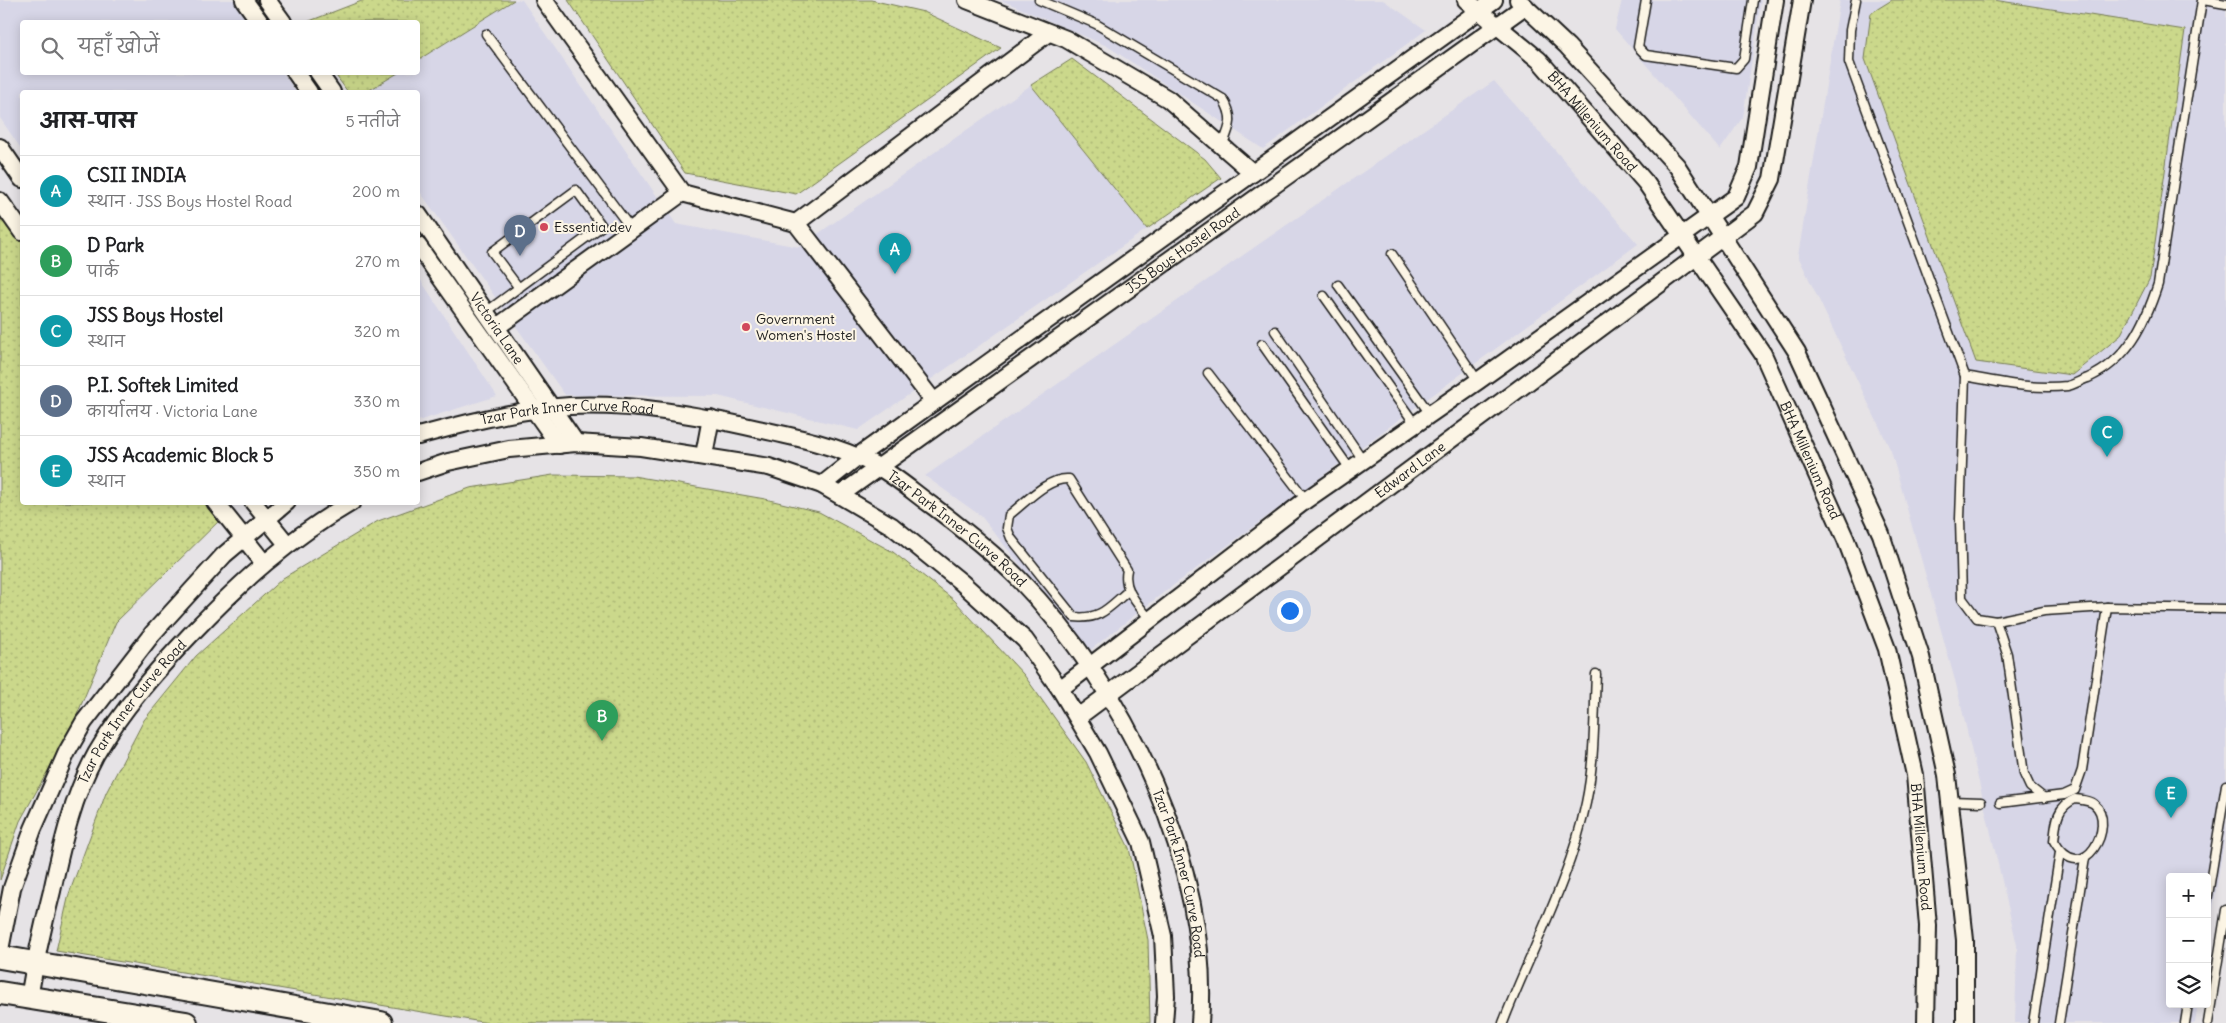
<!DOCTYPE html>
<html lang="hi">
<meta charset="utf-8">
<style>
:root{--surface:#fff;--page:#f6f6f6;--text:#202124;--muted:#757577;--line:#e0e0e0;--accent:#111827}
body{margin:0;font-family:Delius,"Playpen Sans Deva",sans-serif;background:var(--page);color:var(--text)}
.controls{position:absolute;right:15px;bottom:15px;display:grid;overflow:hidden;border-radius:5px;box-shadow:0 2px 12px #0003}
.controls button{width:45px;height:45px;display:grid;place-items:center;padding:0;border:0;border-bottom:1px solid var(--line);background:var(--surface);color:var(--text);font:25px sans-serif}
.you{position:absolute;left:1289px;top:610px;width:18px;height:18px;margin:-12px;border:4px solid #fff;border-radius:50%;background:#1a73e8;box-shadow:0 0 0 8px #1a73e833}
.badge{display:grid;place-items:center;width:32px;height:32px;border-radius:50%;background:var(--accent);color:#fff;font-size:16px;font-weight:700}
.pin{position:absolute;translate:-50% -41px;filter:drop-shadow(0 1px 2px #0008)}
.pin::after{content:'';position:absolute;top:26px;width:18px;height:15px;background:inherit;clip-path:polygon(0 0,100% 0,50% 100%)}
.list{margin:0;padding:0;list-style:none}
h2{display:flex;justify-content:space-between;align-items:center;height:65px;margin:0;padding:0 20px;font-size:21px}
h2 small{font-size:16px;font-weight:400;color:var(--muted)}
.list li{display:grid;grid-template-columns:32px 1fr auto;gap:15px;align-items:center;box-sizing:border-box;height:70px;padding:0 20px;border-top:1px solid var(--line)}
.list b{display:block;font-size:19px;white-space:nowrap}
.list p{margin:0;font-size:16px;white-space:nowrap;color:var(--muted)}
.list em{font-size:16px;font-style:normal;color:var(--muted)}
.icon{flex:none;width:28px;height:28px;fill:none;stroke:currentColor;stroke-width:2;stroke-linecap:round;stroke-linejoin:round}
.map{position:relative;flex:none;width:2226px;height:1023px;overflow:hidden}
.search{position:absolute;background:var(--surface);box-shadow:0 2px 12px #0003;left:20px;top:20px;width:400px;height:55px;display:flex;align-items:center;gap:12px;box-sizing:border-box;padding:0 18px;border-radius:5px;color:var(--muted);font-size:19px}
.panel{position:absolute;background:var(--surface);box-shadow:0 2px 12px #0003;left:20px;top:90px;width:400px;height:415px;border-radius:5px}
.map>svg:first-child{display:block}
.built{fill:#d7d6e7}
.park{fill:url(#park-dots);stroke:#747a54}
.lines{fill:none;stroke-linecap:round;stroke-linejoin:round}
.lane-casing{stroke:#1c1c1c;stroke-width:11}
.street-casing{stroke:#1c1c1c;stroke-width:20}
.secondary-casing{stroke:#1c1c1c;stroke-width:26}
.lane{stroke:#fcf5e5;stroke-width:8}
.street{stroke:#fcf5e5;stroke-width:16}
.secondary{stroke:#fcf5e5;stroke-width:22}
.poi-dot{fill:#d1495b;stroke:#fcf5e5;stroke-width:2}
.labels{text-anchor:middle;stroke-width:4;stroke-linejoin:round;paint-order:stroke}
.street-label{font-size:14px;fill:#1c1c1c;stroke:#fcf5e5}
.poi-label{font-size:14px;fill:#1c1c1c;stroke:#fcf5e5;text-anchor:start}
</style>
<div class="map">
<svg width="2226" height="1023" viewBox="0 0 2226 1023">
<defs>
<pattern id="park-dots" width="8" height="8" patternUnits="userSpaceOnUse" patternTransform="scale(1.25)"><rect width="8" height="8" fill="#cbd88b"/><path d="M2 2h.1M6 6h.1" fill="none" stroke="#aeb977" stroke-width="1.8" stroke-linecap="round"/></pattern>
</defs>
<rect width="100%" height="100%" fill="#e6e3e6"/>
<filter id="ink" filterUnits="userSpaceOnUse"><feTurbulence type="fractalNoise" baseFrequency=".02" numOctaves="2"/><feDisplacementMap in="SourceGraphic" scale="10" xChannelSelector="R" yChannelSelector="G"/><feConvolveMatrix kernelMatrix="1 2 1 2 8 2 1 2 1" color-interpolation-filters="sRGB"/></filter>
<g filter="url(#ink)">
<g class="built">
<polygon points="0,0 235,0 249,22 22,22 22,72 283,73 296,92 22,92 22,150 0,118"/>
<polygon points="514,0 522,0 676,224 799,247 1031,85 1147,229 858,430 718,396 565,395 418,189 418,92 366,92 398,73 418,72 418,60"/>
<polygon points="1001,0 1383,0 1426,30 1263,149 1107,46"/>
<polygon points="1622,0 1761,0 1743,117 1720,150 1615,29"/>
<polygon points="1840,0 2226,0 2226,829 2207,946 2207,877 2170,877 2170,1004 2198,1004 2195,1023 2015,1023 2017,945 1956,684 1891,451 1798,256"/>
<polygon points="1494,81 1638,244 1163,593 1089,651 981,516 925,476"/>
<polygon points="418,276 497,396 418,421"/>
</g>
<g class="park">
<polygon points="364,0 514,0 418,60 418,22 307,22"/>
<polygon points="568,0 871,0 924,12 1001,48 796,194 685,173"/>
<polygon points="1892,0 1994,0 2185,30 2150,278 2120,336 2072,375 1976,362 1865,59 1871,13"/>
<polygon points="1072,59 1205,159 1221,178 1147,229 1031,85"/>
<polygon points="334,73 398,73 366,92 348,92"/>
<polygon points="0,201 22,232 22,502 215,503 224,516 116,622 71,729 20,821 0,880"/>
<polygon points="553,475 633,476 765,499 819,512 893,552 954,600 1024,675 1086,762 1129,848 1148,940 1150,1023 488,1023 56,951 69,894 106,793 144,720 196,656 283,578 378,521 470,488"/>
</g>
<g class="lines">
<g class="lane-casing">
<g id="lane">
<path d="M1039,0L1096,24L1223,99C1235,118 1230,127 1222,146"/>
<polyline points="1646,0 1638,47 1646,55 1736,68 1744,59 1753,0"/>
<polyline points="1856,0 1850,30 1849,62 1965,376 1960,519 1962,598 1977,618 1996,621 2007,654 2024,774 2030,787 2044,798"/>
<polyline points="2203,0 2226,4"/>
<polyline points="486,34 632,230"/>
<polyline points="1392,254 1478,381"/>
<polyline points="1338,285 1430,414"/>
<polyline points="1324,296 1415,424"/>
<polyline points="486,312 602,226 576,190 492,252 519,288"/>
<polyline points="1275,331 1363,460"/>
<polyline points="1262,344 1350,469"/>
<polyline points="1208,373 1306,500"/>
<path d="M1965,376C1998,382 2033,390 2067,386C2074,385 2081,380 2088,378C2128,360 2145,324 2158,284L2202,0"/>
<path d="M1128,591C1109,607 1101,620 1074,617L1011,538L1007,528L1009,515C1026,502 1048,477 1069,479L1127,570C1122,590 1139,605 1151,621"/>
<polyline points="1996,621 2044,611 2107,607 2226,609"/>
<path d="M2075,799C2081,800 2089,800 2094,804C2118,823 2083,891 2054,841C2056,823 2056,807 2075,799Z"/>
<polyline points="1950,801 1981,802"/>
<polyline points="2000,803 2064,795 2075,790 2082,770 2107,607"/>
<polyline points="2207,901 2226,785"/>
<path d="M1503,1023C1531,950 1570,880 1586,803C1595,761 1594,716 1596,674"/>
<polyline points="2033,1023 2060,852"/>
<polyline points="2059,1023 2085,858"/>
<polyline points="2185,1023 2188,1004"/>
<polyline points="2208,1023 2226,910"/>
</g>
</g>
<g class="street-casing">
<g id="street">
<polyline points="244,0 260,22"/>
<polyline points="267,0 283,22"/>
<polyline points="544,0 682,193 796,223 1048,33"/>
<polyline points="967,0 1066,39 1168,99 1253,173"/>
<path id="s1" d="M1466,0L1539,60L1646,183L1763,354L1846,540L1887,649L1915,775L1928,926L1926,1023"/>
<polyline points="1518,0 1567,46 1677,166 1797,352 1881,534 1921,657 1947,775 1965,940 1965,1023"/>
<polyline points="295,72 309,92"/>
<polyline points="318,72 332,92"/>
<polyline points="0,147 22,179"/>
<polyline points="0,201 22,232"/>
<path id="s2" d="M418,214L576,443"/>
<polyline points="796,223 934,402"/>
<polyline points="418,246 559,445"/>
<polyline points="497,327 682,193"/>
<path id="s3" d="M418,436C466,423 519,409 570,406C632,403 697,415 758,429C796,437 838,446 873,464C895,475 914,493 934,507C963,529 992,552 1018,578C1126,688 1212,867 1200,1023"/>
<polyline points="704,455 711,418"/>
<polyline points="418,472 448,462 509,449 576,443 641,447 769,467 822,485 892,526 961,582 1025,640 1060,689 1098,753 1141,842 1163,936 1166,996 1164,1023"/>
<polyline points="822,485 857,457 1494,0"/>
<path id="s4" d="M840,495L1525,6"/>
<polyline points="215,502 264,563"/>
<polyline points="253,502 287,544"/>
<polyline points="1060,689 1306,500 1478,381 1736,197 1749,167 1775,0"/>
<path id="s5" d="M1078,717L1755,213L1772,179L1802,0"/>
<polyline points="0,950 12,888 33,829 67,752 84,722 153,633 224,555 287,502"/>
<path id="s6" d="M29,998C35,962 43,926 52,891C62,844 73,796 96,754C122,709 156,671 192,633C243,580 287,540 352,502"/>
</g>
</g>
<g class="secondary-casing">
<g id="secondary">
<polyline points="0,957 381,1023"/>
<polyline points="0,993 186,1023"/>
</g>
</g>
<use href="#lane" class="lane"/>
<use href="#street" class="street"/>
<use href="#secondary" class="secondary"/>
</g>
</g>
<g class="poi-dot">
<circle cx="544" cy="227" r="5"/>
<circle cx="746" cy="327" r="5"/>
</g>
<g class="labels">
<g class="street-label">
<text dy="5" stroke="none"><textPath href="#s1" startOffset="176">BHA Millenium Road</textPath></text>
<text dy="5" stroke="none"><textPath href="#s4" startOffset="421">JSS Boys Hostel Road</textPath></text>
<text dy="5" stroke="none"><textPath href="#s2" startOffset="139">Victoria Lane</textPath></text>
<text dy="5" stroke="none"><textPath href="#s3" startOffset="152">Tzar Park Inner Curve Road</textPath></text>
<text dy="5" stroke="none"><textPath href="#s1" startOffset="581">BHA Millenium Road</textPath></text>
<text dy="5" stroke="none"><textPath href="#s5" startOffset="414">Edward Lane</textPath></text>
<text dy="5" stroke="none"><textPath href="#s3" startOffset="572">Tzar Park Inner Curve Road</textPath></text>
<text dy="5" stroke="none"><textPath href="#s6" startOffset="309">Tzar Park Inner Curve Road</textPath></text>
<text dy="5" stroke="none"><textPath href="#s1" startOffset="986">BHA Millenium Road</textPath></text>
<text dy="5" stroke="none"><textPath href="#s3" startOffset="992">Tzar Park Inner Curve Road</textPath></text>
</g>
<g class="poi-label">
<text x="554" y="232">Essentia.dev</text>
<text x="756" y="324">Government<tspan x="756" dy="16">Women's Hostel</tspan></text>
</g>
</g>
</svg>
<div class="controls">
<button>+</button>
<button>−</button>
<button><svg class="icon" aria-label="layers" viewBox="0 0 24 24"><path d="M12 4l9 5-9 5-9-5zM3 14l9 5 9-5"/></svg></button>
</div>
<div class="you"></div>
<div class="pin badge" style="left:895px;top:274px;background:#0f9aa8">A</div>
<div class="pin badge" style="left:602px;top:741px;background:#2e9e5b">B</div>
<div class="pin badge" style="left:2107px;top:457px;background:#0f9aa8">C</div>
<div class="pin badge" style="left:520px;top:256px;background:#5c6f8a">D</div>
<div class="pin badge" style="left:2171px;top:818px;background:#0f9aa8">E</div>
<div class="search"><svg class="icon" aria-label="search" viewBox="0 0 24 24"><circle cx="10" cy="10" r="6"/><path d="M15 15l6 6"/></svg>यहाँ खोजें</div>
<section class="panel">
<h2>आस-पास<small>5 नतीजे</small></h2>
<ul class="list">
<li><span class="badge" style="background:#0f9aa8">A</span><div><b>CSII INDIA</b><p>स्थान · JSS Boys Hostel Road</p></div><em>200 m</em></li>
<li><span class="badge" style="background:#2e9e5b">B</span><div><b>D Park</b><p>पार्क</p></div><em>270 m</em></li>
<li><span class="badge" style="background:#0f9aa8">C</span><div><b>JSS Boys Hostel</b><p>स्थान</p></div><em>320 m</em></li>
<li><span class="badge" style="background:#5c6f8a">D</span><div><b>P.I. Softek Limited</b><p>कार्यालय · Victoria Lane</p></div><em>330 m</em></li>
<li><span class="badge" style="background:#0f9aa8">E</span><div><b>JSS Academic Block 5</b><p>स्थान</p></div><em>350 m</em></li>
</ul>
</section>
</div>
